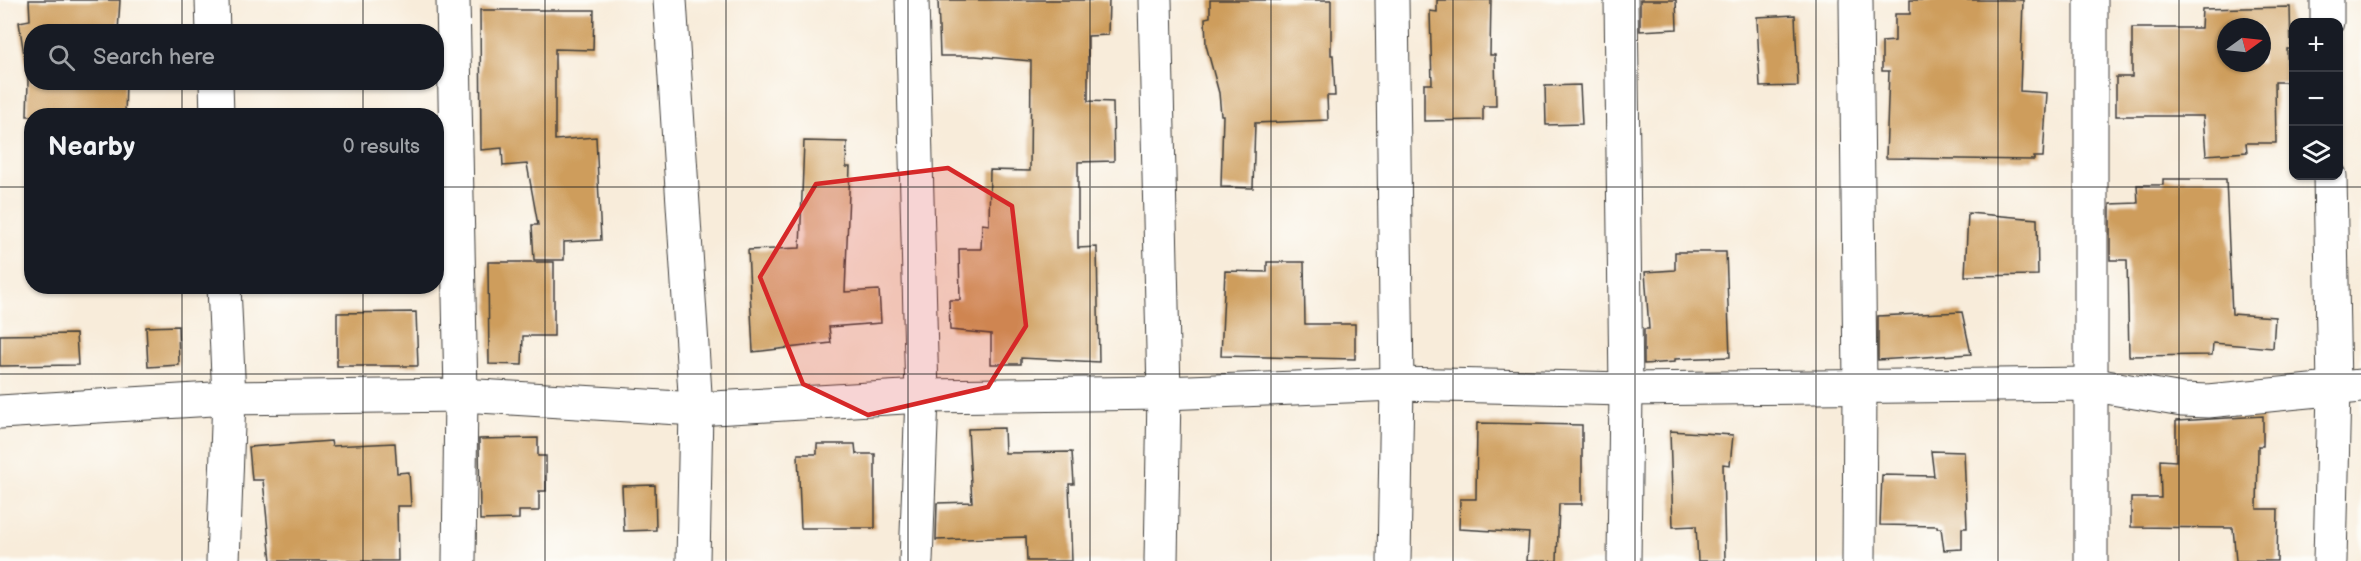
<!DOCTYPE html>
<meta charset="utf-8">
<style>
:root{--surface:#171b24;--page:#242831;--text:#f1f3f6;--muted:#9ea1a6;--line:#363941}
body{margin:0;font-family:"Balsamiq Sans",sans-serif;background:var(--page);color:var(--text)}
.controls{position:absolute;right:18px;top:18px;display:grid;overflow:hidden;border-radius:12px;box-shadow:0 2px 4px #0004}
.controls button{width:54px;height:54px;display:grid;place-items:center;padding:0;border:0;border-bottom:2px solid var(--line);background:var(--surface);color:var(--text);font:30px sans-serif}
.compass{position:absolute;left:2217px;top:18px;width:54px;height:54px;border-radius:50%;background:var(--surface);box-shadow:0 2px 4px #0004;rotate:75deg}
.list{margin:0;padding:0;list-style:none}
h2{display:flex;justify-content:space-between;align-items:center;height:78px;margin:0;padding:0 24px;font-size:26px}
h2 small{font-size:20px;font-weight:400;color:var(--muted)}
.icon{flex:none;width:33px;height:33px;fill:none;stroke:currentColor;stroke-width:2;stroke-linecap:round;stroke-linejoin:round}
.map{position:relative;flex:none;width:2361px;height:561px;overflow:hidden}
.search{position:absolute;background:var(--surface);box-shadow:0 2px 4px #0004;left:24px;top:24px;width:420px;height:66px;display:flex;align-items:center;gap:15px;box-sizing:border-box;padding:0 21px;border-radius:24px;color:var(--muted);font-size:22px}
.panel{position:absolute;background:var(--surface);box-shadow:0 2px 4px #0004;left:24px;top:108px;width:420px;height:186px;border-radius:24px}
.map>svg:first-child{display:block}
.building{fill:#ce9d5c;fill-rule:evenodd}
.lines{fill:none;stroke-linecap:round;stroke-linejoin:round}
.street-casing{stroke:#3d3b38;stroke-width:35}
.street{stroke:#fff;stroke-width:33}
.marked{fill:#d62828;fill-opacity:0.2;stroke:#d62828;stroke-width:4.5;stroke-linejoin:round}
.grid{fill:none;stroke:#1c1c1c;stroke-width:1.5;stroke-opacity:0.55}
</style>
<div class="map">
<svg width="2361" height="561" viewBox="0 0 2361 561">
<rect width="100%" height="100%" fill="#fdfcf7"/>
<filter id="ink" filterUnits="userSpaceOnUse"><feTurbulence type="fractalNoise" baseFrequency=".0167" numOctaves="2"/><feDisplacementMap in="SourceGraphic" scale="12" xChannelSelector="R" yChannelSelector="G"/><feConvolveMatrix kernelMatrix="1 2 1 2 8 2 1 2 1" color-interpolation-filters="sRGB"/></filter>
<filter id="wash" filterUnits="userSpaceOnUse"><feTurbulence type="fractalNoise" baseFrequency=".008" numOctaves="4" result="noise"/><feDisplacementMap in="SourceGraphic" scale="24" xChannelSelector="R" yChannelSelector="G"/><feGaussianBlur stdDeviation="1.35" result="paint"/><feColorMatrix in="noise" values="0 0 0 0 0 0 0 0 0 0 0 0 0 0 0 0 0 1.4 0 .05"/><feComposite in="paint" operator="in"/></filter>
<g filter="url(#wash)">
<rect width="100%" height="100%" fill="#f8ecda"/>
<g id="blocks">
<g class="building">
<polygon points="29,0 120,0 118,32 32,32 32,82 126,82 125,116 27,116 28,81 19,22 30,20"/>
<polygon points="938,0 1109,0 1108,35 1088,36 1088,101 1113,102 1114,161 1078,162 1078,248 1097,247 1099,362 1021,358 1021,364 991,364 991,334 950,330 949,300 960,300 959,249 981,249 982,224 989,225 990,170 1030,171 1031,61 975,56 940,56"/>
<polygon points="1210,0 1331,0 1331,55 1333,55 1335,96 1327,96 1328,120 1255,123 1253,188 1221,187 1223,115 1221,115 1219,93 1206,45 1205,18 1210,17"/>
<polygon points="1437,0 1491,0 1490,55 1495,55 1496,106 1483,106 1483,120 1424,121 1424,84 1432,84 1430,11 1437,12"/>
<polygon points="1640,0 1676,0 1677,29 1640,31"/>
<polygon points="1910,0 2023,0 2020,91 2047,93 2043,157 2034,157 2034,160 1886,158 1889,71 1882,71 1882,42 1895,41 1895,14 1910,14"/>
<path d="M2290,7L2291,49H2287L2288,82H2275L2276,143H2246L2247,152L2206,155L2203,116H2116V77H2132V28H2201L2202,9ZM2226,27H2262V63H2226Z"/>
<polygon points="480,10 594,10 593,50 555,49 555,140 596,137 601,240 564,242 564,260 534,260 532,225 538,225 527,164 503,166 502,148 481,150"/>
<polygon points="1795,15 1798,86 1760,87 1757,17"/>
<polygon points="1580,85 1582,124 1546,125 1545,86"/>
<polygon points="804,141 847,142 846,167 850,167 845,292 879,290 881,323 829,327 831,343 753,352 748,250 800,248"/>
<polygon points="2163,179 2226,179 2232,314 2275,317 2273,348 2213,343 2212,355 2129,356 2127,260 2110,260 2110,204 2138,203 2137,185 2163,185"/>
<polygon points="1968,213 2037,219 2038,275 1965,276"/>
<polygon points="1675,252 1726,252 1730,357 1675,359 1675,362 1644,364 1644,329 1649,329 1645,272 1675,270"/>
<polygon points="488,262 554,262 554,336 523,336 522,365 489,364"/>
<polygon points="1267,262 1304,262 1305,324 1355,324 1355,359 1221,356 1225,271 1267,272"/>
<polygon points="416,312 418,366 337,366 337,313"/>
<polygon points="1962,312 1971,354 1878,360 1878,316"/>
<polygon points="178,326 179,365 148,367 146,327"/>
<polygon points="76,334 78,365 0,366 0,335"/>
<polygon points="2263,416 2263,446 2258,446 2257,509 2278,509 2277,561 2236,561 2233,528 2131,527 2131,498 2161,498 2160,460 2176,461 2176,421"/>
<polygon points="1477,423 1582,425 1582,504 1559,504 1557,561 1527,561 1529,533 1459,529 1460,499 1476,499"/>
<polygon points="1004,428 1005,453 1072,452 1074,484 1069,484 1072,561 1027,561 1026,537 936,540 937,503 972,502 968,429"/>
<polygon points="1670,431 1733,435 1730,465 1723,464 1725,561 1698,561 1696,526 1673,527"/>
<polygon points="538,438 538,456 546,456 546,491 539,491 539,511 519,511 519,519 480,520 479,439"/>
<polygon points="331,441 332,446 395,443 397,473 409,472 411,506 397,506 398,561 271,561 263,480 252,480 249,447"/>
<polygon points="817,444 855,444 856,454 875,454 875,528 801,528 798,454 817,454"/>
<polygon points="1931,451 1964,452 1967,528 1962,528 1962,549 1944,550 1941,528 1937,528 1937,526 1880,525 1882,475 1934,476"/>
<polygon points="655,485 656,530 624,531 622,486"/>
</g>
</g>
</g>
<g filter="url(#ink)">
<use href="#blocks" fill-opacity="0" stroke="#3d3b38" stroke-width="1.5"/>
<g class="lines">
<g class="street-casing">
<g id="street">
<polyline points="212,0 213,32"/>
<polyline points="453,0 461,395 459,561"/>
<polyline points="670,0 696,409 693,561"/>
<polyline points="912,0 922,396 916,561"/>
<polyline points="1155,0 1164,393 1161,561"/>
<polyline points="1392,0 1397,384 1394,561"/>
<polyline points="1621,0 1626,389 1624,561"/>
<polyline points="1856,0 1860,385 1859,561"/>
<polyline points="2327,0 2327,22"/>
<polyline points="216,82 217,116"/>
<polyline points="2330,176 2334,388 2330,561"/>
<polyline points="0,412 229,398 461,395 696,409 922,396 1164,393 1397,384 1626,389 2089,384 2182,400 2208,401 2361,386"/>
<polyline points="223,561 229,398 224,286"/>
<polyline points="2091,561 2091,0"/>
</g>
</g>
<use href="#street" class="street"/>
</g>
</g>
<path class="marked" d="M948,168L1012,206L1026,326L988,387L868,415L803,384L760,277L816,184Z"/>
<path class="grid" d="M182,0V32M363,0V32M545,0V561M726,0V561M908,0V561M1090,0V561M1271,0V561M1453,0V561M1635,0V561M1816,0V561M1998,0V561M2179,0V561M182,82V116M363,82V116M0,187H32M436,187H2361M182,286V561M363,286V561M0,374H2361"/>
</svg>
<div class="controls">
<button>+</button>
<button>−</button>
<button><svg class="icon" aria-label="layers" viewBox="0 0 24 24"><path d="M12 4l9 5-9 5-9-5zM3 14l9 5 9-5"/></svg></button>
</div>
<svg class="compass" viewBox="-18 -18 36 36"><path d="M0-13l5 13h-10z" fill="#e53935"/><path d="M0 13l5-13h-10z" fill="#9ea1a6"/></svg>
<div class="search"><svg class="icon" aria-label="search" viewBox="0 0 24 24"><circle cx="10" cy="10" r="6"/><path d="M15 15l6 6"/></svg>Search here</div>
<section class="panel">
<h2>Nearby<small>0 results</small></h2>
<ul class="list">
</ul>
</section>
</div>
